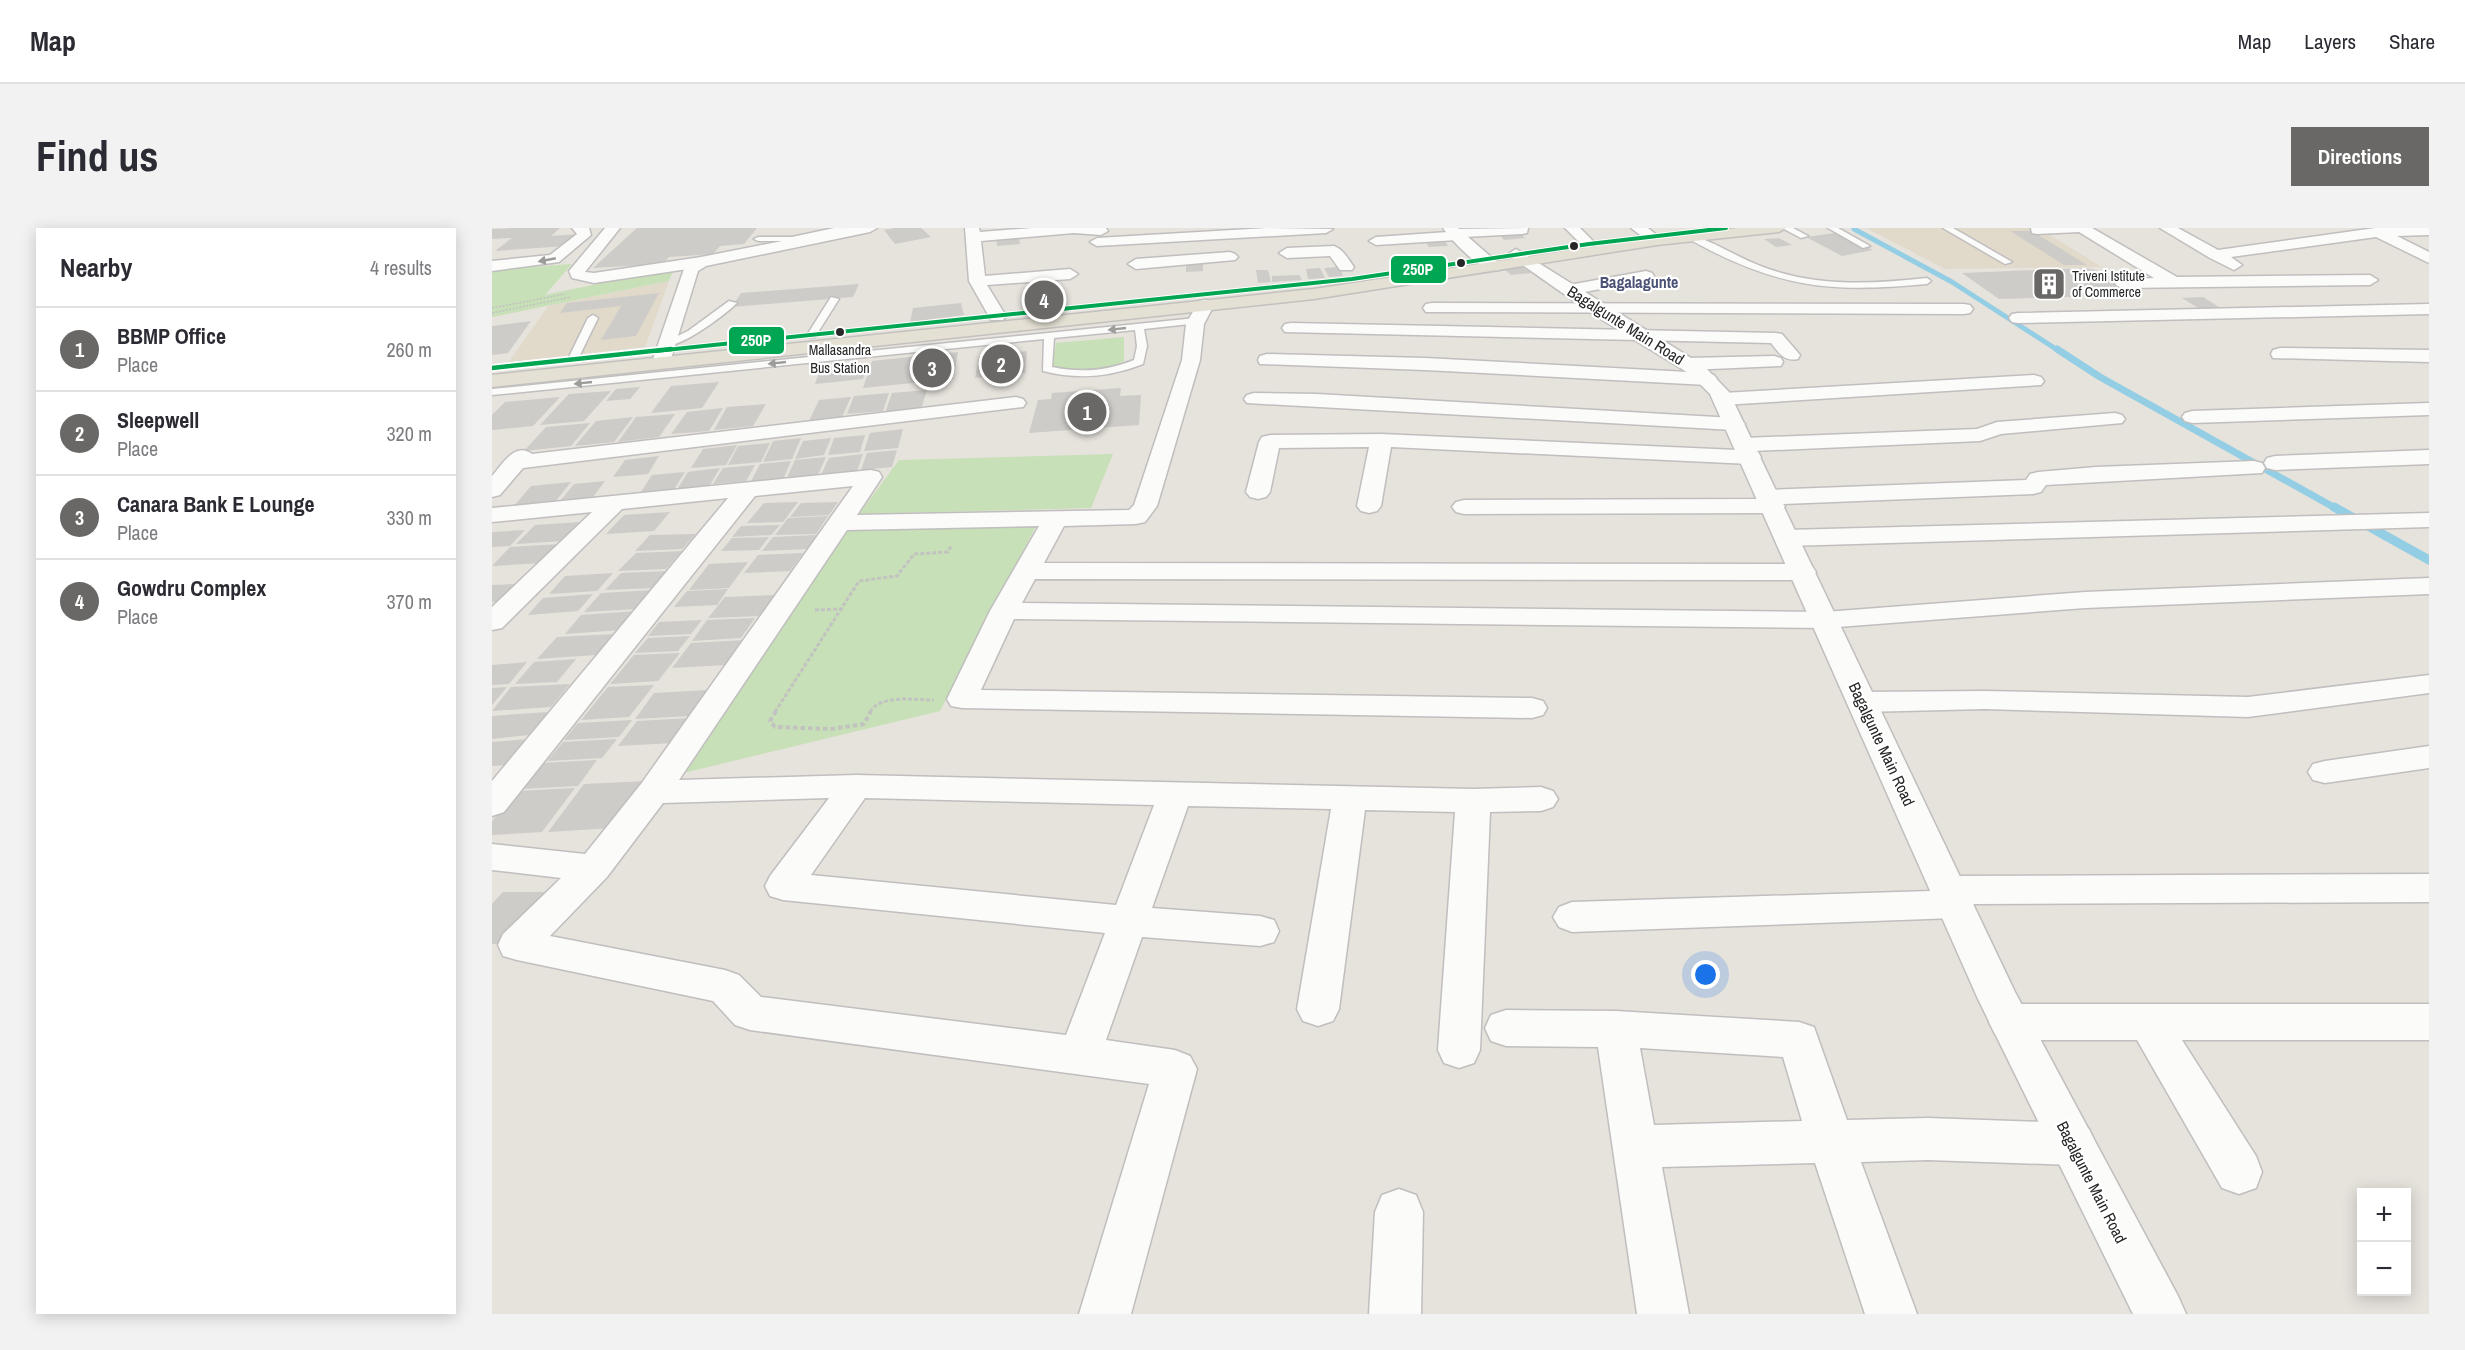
<!DOCTYPE html>
<meta charset="utf-8">
<style>
:root{--surface:#fff;--page:#f2f2f3;--text:#2b2b33;--muted:#7c7c81;--line:#e1e1e2;--accent:#6a6866}
body{margin:0;font-family:"Archivo Narrow",sans-serif;background:var(--page);color:var(--text)}
.controls{position:absolute;right:18px;bottom:18px;display:grid;overflow:hidden;border-radius:0px;box-shadow:0 3px 15px #0003}
.controls button{width:54px;height:54px;display:grid;place-items:center;padding:0;border:0;border-bottom:2px solid var(--line);background:var(--surface);color:var(--text);font:30px sans-serif}
.you{position:absolute;left:1214px;top:747px;width:21px;height:21px;margin:-15px;border:4px solid #fff;border-radius:50%;background:#1a73e8;box-shadow:0 0 0 9px #1a73e833}
.badge{display:grid;place-items:center;width:39px;height:39px;border-radius:50%;background:var(--accent);color:#fff;font-size:20px;font-weight:700}
.pin{position:absolute;translate:-50% -50%;border:3px solid #fff;box-shadow:0 2px 6px #0006}
.list{margin:0;padding:0;list-style:none}
h2{display:flex;justify-content:space-between;align-items:center;height:78px;margin:0;padding:0 24px;font-size:26px}
h2 small{font-size:20px;font-weight:400;color:var(--muted)}
.list li{display:grid;grid-template-columns:39px 1fr auto;gap:18px;align-items:center;box-sizing:border-box;height:84px;padding:0 24px;border-top:2px solid var(--line)}
.list b{display:block;font-size:22px;white-space:nowrap}
.list p{margin:0;font-size:20px;white-space:nowrap;color:var(--muted)}
.list em{font-size:20px;font-style:normal;color:var(--muted)}
.map{position:relative;flex:none;width:1937px;height:1086px;overflow:hidden;border-radius:0px}
header{display:flex;align-items:center;gap:36px;box-sizing:border-box;height:84px;padding:0 30px;background:var(--surface);border-bottom:2px solid var(--line)}
header strong{font-size:28px}
nav{display:flex;gap:33px;margin-inline-start:auto;font-size:21px}
.intro{display:flex;align-items:center;justify-content:space-between;box-sizing:border-box;height:144px;padding:0 36px}
h1{margin:0;font-size:42px}
.button{padding:15px 27px;border-radius:0px;background:var(--accent);color:#fff;font-size:21px;font-weight:700}
main{display:flex;gap:36px;padding:0 36px}
aside{flex:1;background:var(--surface);border-radius:0px;box-shadow:0 3px 15px #0003}
.map>svg:first-child{display:block}
.education{fill:#e1dacb}
.green{fill:#c7e0b7}
.lines{fill:none;stroke-linecap:round;stroke-linejoin:round}
.stream-far2{stroke:#93cee4;stroke-width:5}
.stream-far1{stroke:#93cee4;stroke-width:7}
.stream{stroke:#93cee4;stroke-width:9}
.building{fill:#ceccc8}
.lane-casing{stroke:#c0bebe;stroke-width:3}
.street-casing{stroke:#c0bebe;stroke-width:3}
.secondary-casing{stroke:#c0bebe;stroke-width:3}
.primary-casing{stroke:#c3c1bf;stroke-width:3}
.path-far2{stroke:#c2c2c1;stroke-width:1.5;stroke-dasharray:2 1.5;stroke-linecap:butt}
.path-far1{stroke:#c2c2c1;stroke-width:3;stroke-dasharray:4 2;stroke-linecap:butt}
.path{stroke:#c2c2c1;stroke-width:4;stroke-dasharray:4.5 3;stroke-linecap:butt}
.lane{fill:#fbfbfa;fill-rule:evenodd}
.street{fill:#fbfbfa;fill-rule:evenodd}
.secondary{fill:#fbfbfa;fill-rule:evenodd}
.primary{fill:#e4e0d3;fill-rule:evenodd}
.bus-1-far1-casing{stroke:#fff;stroke-width:6}
.bus-1-casing{stroke:#fff;stroke-width:8}
.bus-1-far1{stroke:#00a651;stroke-width:4}
.bus-1{stroke:#00a651;stroke-width:4.5}
.oneway{fill:#9c9c9b}
.bus-dot{fill:#272727;stroke:#fff;stroke-width:2}
.labels{text-anchor:middle;stroke-width:4.5;stroke-linejoin:round;paint-order:stroke}
.far-poi-label{font-size:14px;fill:#272727;stroke:#fff;text-anchor:start}
.bus-label{font-size:14px;fill:#272727;stroke:#fff}
.far-quarter-label{font-size:16px;font-weight:bold;fill:#4a5175;stroke:#fff}
.street-label{font-size:16px;fill:#272727;stroke:#fff}
.line-badge{stroke:#fff;stroke-width:2}
.badge-label{font-size:16px;text-anchor:middle;font-weight:bold;fill:#fff}
</style>
<header>
<strong>Map</strong>
<nav><a>Map</a><a>Layers</a><a>Share</a></nav>
</header>
<div class="intro"><h1>Find us</h1><a class="button">Directions</a></div>
<main>
<aside>
<h2>Nearby<small>4 results</small></h2>
<ul class="list">
<li><span class="badge">1</span><div><b>BBMP Office</b><p>Place</p></div><em>260 m</em></li>
<li><span class="badge">2</span><div><b>Sleepwell</b><p>Place</p></div><em>320 m</em></li>
<li><span class="badge">3</span><div><b>Canara Bank E Lounge</b><p>Place</p></div><em>330 m</em></li>
<li><span class="badge">4</span><div><b>Gowdru Complex</b><p>Place</p></div><em>370 m</em></li>
</ul>
</aside>
<div class="map">
<svg width="1937" height="1086" viewBox="0 0 1937 1086">
<rect width="100%" height="100%" fill="#e6e2dc"/>
<g class="education">
<polygon points="1374,0 1546,0 1610,39 1453,41"/>
<polygon points="177,53 153,119 17,134 56,78"/>
</g>
<g class="green">
<polygon points="80,36 53,67 182,40 177,53 0,89 0,42"/>
<path d="M632,109V133C609,144 585,147 560,139L564,115Z"/>
<polygon points="621,226 599,280 367,286 407,232"/>
<polygon points="544,298 448,483 179,548 347,303"/>
</g>
<g class="lines">
<polyline class="stream-far2" points="1362,1 1460,54 1567,123"/>
<polyline class="stream-far1" points="1565,121 1608,149 1845,281"/>
<polyline class="stream" points="1842,279 1937,332"/>
</g>
<g class="building">
<polygon points="22,0 68,0 59,8 88,6 74,18 3,23 20,10 0,11 0,1"/>
<polygon points="145,0 265,0 252,16 228,18 221,26 177,29 170,36 101,40"/>
<polygon points="403,0 429,0 439,9 403,16 392,2"/>
<polygon points="1026,3 1033,10 1012,12 1006,5"/>
<polygon points="1518,3 1540,3 1595,37 1572,37"/>
<polygon points="1343,5 1381,22 1350,28 1314,9"/>
<polygon points="527,8 528,16 505,18 504,10"/>
<polygon points="951,10 956,18 937,19 932,12"/>
<polygon points="1287,10 1300,17 1284,19 1272,11"/>
<polygon points="711,33 711,43 694,44 694,35"/>
<polygon points="1027,37 1039,45 1019,47 1011,40"/>
<polygon points="847,39 851,48 837,49 832,40"/>
<polygon points="828,40 833,50 816,51 814,41"/>
<polygon points="1593,40 1608,43 1646,67 1507,71 1470,45"/>
<polygon points="764,42 776,42 779,54 766,55"/>
<polygon points="807,47 810,52 780,54 780,48"/>
<polygon points="367,56 361,69 240,79 249,65"/>
<polygon points="556,59 562,62 561,68 566,68 565,77 538,79 539,65 532,65 534,62"/>
<polygon points="167,65 144,108 109,112 129,78 68,85 75,75"/>
<polygon points="1711,69 1730,81 1708,81 1690,70"/>
<polygon points="469,75 472,87 418,94 421,80"/>
<polygon points="39,93 16,125 0,127 0,98"/>
<polygon points="535,123 533,145 483,150 487,128"/>
<polygon points="466,124 461,151 371,160 380,133"/>
<polygon points="376,135 371,151 323,156 329,140"/>
<polygon points="227,154 210,180 159,185 179,158"/>
<polygon points="148,159 138,171 114,173 124,161"/>
<polygon points="629,160 628,168 649,167 647,197 537,205 546,172 559,171 560,165"/>
<polygon points="435,162 429,181 393,185 400,165"/>
<polygon points="119,163 92,193 48,197 77,166"/>
<polygon points="397,165 391,183 355,186 362,168"/>
<polygon points="68,169 41,198 0,202 0,187 13,174"/>
<polygon points="359,169 350,189 317,193 327,172"/>
<polygon points="274,176 261,198 222,202 235,179"/>
<polygon points="231,180 217,203 179,206 195,184"/>
<polygon points="183,186 167,209 126,214 144,189"/>
<polygon points="141,189 122,214 83,218 104,193"/>
<polygon points="98,195 79,218 32,223 54,199"/>
<polygon points="411,201 406,220 372,223 378,205"/>
<polygon points="373,207 368,224 336,227 342,210"/>
<polygon points="309,210 300,231 271,234 281,213"/>
<polygon points="339,210 332,227 303,231 311,213"/>
<polygon points="278,215 269,234 236,237 246,218"/>
<polygon points="245,217 234,237 199,240 211,221"/>
<polygon points="405,222 400,239 369,242 375,225"/>
<polygon points="371,226 363,248 327,251 337,230"/>
<polygon points="167,228 156,246 121,249 133,232"/>
<polygon points="334,229 324,251 293,254 303,232"/>
<polygon points="299,233 290,254 257,257 268,236"/>
<polygon points="263,237 254,253 221,256 231,240"/>
<polygon points="228,240 215,262 183,265 196,244"/>
<polygon points="193,244 181,263 147,267 160,247"/>
<polygon points="113,253 98,273 65,277 82,256"/>
<polygon points="79,254 62,275 21,279 39,258"/>
<polygon points="306,274 291,294 255,295 272,275"/>
<polygon points="346,274 337,287 298,289 309,275"/>
<polygon points="178,284 162,303 114,306 132,287"/>
<polygon points="336,288 324,306 283,307 296,290"/>
<polygon points="89,294 71,313 24,316 43,297"/>
<polygon points="288,297 279,307 240,309 249,298"/>
<polygon points="33,302 18,318 0,319 0,304"/>
<polygon points="204,306 190,321 143,323 158,307"/>
<polygon points="325,307 315,321 270,323 281,309"/>
<polygon points="277,309 267,322 229,323 240,310"/>
<polygon points="68,316 51,335 0,338 18,319"/>
<polygon points="190,323 174,341 126,343 144,325"/>
<polygon points="311,325 298,343 252,345 266,327"/>
<polygon points="256,334 237,360 197,362 217,336"/>
<polygon points="178,343 163,360 113,362 129,345"/>
<polygon points="121,345 105,363 57,366 73,348"/>
<polygon points="23,356 6,374 0,374 0,357"/>
<polygon points="236,361 225,377 182,379 195,363"/>
<polygon points="162,362 147,381 92,384 109,365"/>
<polygon points="101,366 86,383 36,387 51,370"/>
<polygon points="282,367 268,388 216,390 233,369"/>
<polygon points="145,383 130,402 73,406 89,387"/>
<polygon points="263,390 249,410 200,413 215,392"/>
<polygon points="210,392 199,406 156,408 167,394"/>
<polygon points="123,406 104,427 45,431 65,409"/>
<polygon points="198,408 186,423 143,425 156,410"/>
<polygon points="253,412 235,437 180,440 199,415"/>
<polygon points="188,425 166,453 118,456 142,427"/>
<polygon points="84,431 65,454 23,456 42,434"/>
<polygon points="35,434 17,456 0,457 0,437"/>
<polygon points="78,456 59,479 0,483 19,459"/>
<polygon points="162,457 137,489 89,492 116,459"/>
<polygon points="15,459 0,477 0,460"/>
<polygon points="217,462 199,488 143,491 162,465"/>
<polygon points="56,484 37,507 0,511 0,488"/>
<polygon points="198,490 181,515 126,518 145,493"/>
<polygon points="140,492 127,509 72,512 86,495"/>
<polygon points="36,511 16,537 0,538 0,514"/>
<polygon points="125,511 110,530 55,533 71,514"/>
<polygon points="105,532 86,558 28,561 49,535"/>
<polygon points="154,553 120,600 56,604 92,556"/>
<polygon points="83,560 50,604 0,607 0,593 26,563"/>
<polygon points="11,664 57,664 13,716 0,716 0,676"/>
</g>
<g class="lines">
<g class="lane-casing">
<g id="lane">
<polygon points="342,0 357,0 300,13 266,13 262,11 266,9 300,9"/>
<polygon points="1290,0 1301,0 1316,8 1309,10"/>
<polygon points="1336,0 1346,0 1378,18 1371,20"/>
<polygon points="1451,0 1461,0 1520,34 1513,36"/>
<path d="M1200,7C1224,15 1247,30 1271,39C1325,59 1379,56 1435,50L1439,53L1435,56C1337,65 1285,60 1197,11L1196,9Z"/>
<polygon points="339,69 347,71 323,109 317,109 315,107"/>
<path d="M237,73L245,75C234,86 182,126 169,116L196,103Z"/>
<polygon points="101,87 106,90 86,131 77,133 76,131 96,90"/>
<path d="M704,90L707,91V95L652,101L655,118L651,136C618,149 586,152 551,143L552,111L0,167V161ZM643,102L645,118L642,132C615,143 589,145 560,139L562,110Z"/>
</g>
</g>
<g class="street-casing">
<g id="street">
<polygon points="80,0 97,0 99,7 67,34 0,43 0,33 58,27 85,6"/>
<polygon points="113,0 128,0 93,44 102,45 209,29 217,34 209,39 102,55 80,50 77,43"/>
<polygon points="473,0 487,0 488,4 540,0 614,0 616,3 609,7 582,5 489,13 493,48 578,41 586,46 578,51 495,57 514,88 511,92 499,92 477,53"/>
<polygon points="775,0 841,1 834,5 605,18 598,14 605,10"/>
<polygon points="1036,0 1035,5 1030,6 972,9 965,12 884,17 877,13 884,9 956,4 963,1"/>
<polygon points="1073,0 1088,0 1104,16 1097,20 1092,19"/>
<polygon points="1139,0 1156,0 1172,13 1165,17 1160,16"/>
<polygon points="1539,0 1600,0 1685,49 1878,47 1886,52 1878,57 1631,60 1625,58 1623,55 1625,52 1662,50 1587,4 1545,6 1540,5"/>
<polygon points="1668,0 1686,0 1726,22 1883,0 1937,0 1937,7 1905,8 1937,24 1937,35 1884,9 1739,29 1750,37 1742,42 1718,30"/>
<path d="M842,18C851,21 857,32 862,39L860,42H848L838,28L795,30L787,25L795,20Z"/>
<polygon points="738,24 743,26 746,29 743,32 644,41 636,36 644,31"/>
<polygon points="1154,43 1160,45 1162,48 1160,51 1077,67 1069,62 1077,57"/>
<path d="M713,72L719,73L722,77L712,96L708,132L665,278L653,294L644,296L572,298L552,335L1311,336L1320,338L1324,344L1320,350L1311,352L543,351L530,375L1333,384L1593,364L1937,350V366L1593,380L1333,400L522,391L489,462L1040,470L1051,473L1055,480L1051,487L1040,490L470,480L459,478L455,471L498,383L547,298L355,302L187,552L364,547L981,561L1049,559L1061,563L1066,571L1061,579L1049,583L998,584L988,822L982,835L967,840L952,835L946,822L963,584L873,582L847,781L841,793L826,798L811,793L805,781L839,581L696,578L660,680L768,688L782,692L787,703L782,714L768,718L650,709L614,812L683,822L698,828L705,841L639,1086H587L657,856L258,802L243,797L221,773L25,732L11,728L6,717L11,706L69,650L0,642V616L93,626L149,556L361,258L263,268L12,584L0,588V553L236,270L130,281L10,400L0,402V379L100,284L0,294V280L379,242L387,244L390,249L365,287L637,282L642,277L690,132L694,96L707,73ZM337,570L278,648L273,658L278,668L291,672L613,705L574,807L269,769L247,747L233,742L58,708L115,649L171,575ZM373,570L662,577L624,677L319,647Z"/>
<polygon points="940,75 1472,76 1478,77 1481,81 1478,85 1472,86 934,84 931,80 934,76"/>
<polygon points="1937,76 1937,86 1526,95 1520,94 1517,90 1520,86 1526,85"/>
<path d="M799,95L1284,105L1290,106L1308,127L1306,131C1292,134 1287,125 1279,115L793,104L790,100L793,96Z"/>
<polygon points="1788,120 1937,122 1937,134 1781,130 1779,126 1781,122"/>
<polygon points="775,126 933,130 1215,145 1222,147 1225,151 1222,155 1215,157 933,142 768,136 766,132 768,128"/>
<polygon points="1282,128 1289,130 1291,134 1289,138 1196,142 1189,140 1186,136 1189,132 1196,130"/>
<polygon points="1542,147 1549,149 1552,153 1549,157 1231,177 1224,175 1221,171 1224,167 1231,165"/>
<polygon points="762,165 825,166 1242,190 1249,192 1253,196 1249,200 1242,202 755,175 752,171 755,167"/>
<path d="M524,169L531,171L534,175L531,179L31,240L8,267L0,269V248C10,237 23,213 40,226Z"/>
<polygon points="1937,175 1937,187 1700,195 1693,193 1690,189 1693,185 1700,183"/>
<polygon points="1623,185 1630,187 1633,191 1630,195 1509,206 1488,213 1261,223 1266,224 1269,229 1266,234 1258,236 899,219 889,278 885,283 877,285 869,283 865,278 877,219 787,220 778,264 774,269 766,271 758,269 754,264 767,214 770,209 778,207 889,206 1245,222 1241,217 1244,212 1252,210 1485,201 1505,194"/>
<polygon points="1937,222 1937,236 1783,242 1775,240 1772,235 1775,230 1783,228"/>
<polygon points="1762,233 1770,235 1773,240 1770,245 1554,257 1549,264 1541,266 1291,276 1293,278 1289,283 1281,285 972,286 964,284 960,279 964,274 972,272 1265,271 1268,264 1276,262 1534,252 1538,246 1546,244 1604,239"/>
<polygon points="1937,285 1937,299 1295,318 1286,315 1282,310 1286,305 1295,302"/>
<polygon points="1937,447 1937,465 1756,489 1493,481 1370,484 1359,481 1355,474 1359,467 1370,464 1493,463 1756,469"/>
<polygon points="1937,518 1937,540 1833,555 1821,552 1816,544 1821,536 1833,533"/>
<polygon points="1937,646 1937,674 1482,676 1476,686 1463,690 1080,704 1067,699 1061,689 1067,679 1080,674 1438,663 1443,652 1456,648"/>
<polygon points="1518,776 1937,776 1937,812 1690,812 1764,928 1770,944 1764,960 1747,966 1730,960 1645,812 1518,812 1503,806 1497,794 1503,782"/>
<path d="M1014,782L1124,783L1307,794L1322,799L1355,892L1436,890L1581,895L1597,901L1604,916L1597,931L1581,937L1436,932L1369,934L1425,1086H1373L1323,935L1170,939L1197,1086H1145L1106,819L1014,818L999,813L993,800L999,787ZM1148,820L1291,829L1310,893L1162,897Z"/>
<polygon points="907,961 924,967 931,984 929,1086 877,1086 883,984 890,967"/>
</g>
</g>
<g class="secondary-casing">
<g id="secondary">
<polygon points="356,0 385,0 378,4 214,38 206,43 178,134 176,138 162,138 160,134 193,38 209,29"/>
<path d="M951,0H966L1007,36L1009,39L1007,42C990,46 960,13 951,0Z"/>
<polygon points="1024,21 1212,138 1237,164 1523,764 1686,1068 1694,1086 1641,1086 1486,771 1218,166 1198,146 1099,85 1019,29 1016,26"/>
</g>
</g>
<g class="primary-casing">
<polygon id="primary" points="1246,0 1294,0 1287,4 1165,17 822,71 0,159 0,147 822,61 1165,9"/>
</g>
<g class="path-far2">
<polyline points="0,80 73,66"/>
<polyline points="0,85 79,69"/>
</g>
<g class="path-far1">
<polyline points="323,382 351,381"/>
<polyline points="283,484 367,353 405,348 422,326 456,324 459,318"/>
<path d="M378,484C388,466 423,472 442,472"/>
</g>
<polyline class="path" points="284,483 278,493 283,499 339,501 372,496 379,483"/>
<use href="#lane" class="lane"/>
<use href="#street" class="street"/>
<use href="#secondary" class="secondary"/>
<use href="#primary" class="primary"/>
<g class="bus-1-far1-casing">
<polyline id="bus-1-far1" points="164,123 860,51 1097,16 1234,0"/>
</g>
<g class="bus-1-casing">
<polyline id="bus-1" points="0,140 179,121"/>
</g>
<use href="#bus-1-far1" class="bus-1-far1"/>
<use href="#bus-1" class="bus-1"/>
</g>
<defs><path id="oneway-solid" d="M-6-.8H1V-3.2L6.5 0L1 3.2V.8H-6Z" transform="scale(1.5)"/></defs>
<g class="oneway">
<use href="#oneway-solid" transform="translate(55 32) rotate(169)"/>
<use href="#oneway-solid" transform="translate(625 101) rotate(174)"/>
<use href="#oneway-solid" transform="translate(285 135) rotate(174)"/>
<use href="#oneway-solid" transform="translate(91 155) rotate(174)"/>
</g>
<defs>
<g id="building-square" transform="scale(1.725)"><rect x="-9" y="-9" width="18" height="18" rx="4" fill="#6a6866" stroke="#fff"/><path d="M-4-6H4V6H1V3H-1V6H-4ZM-2.5-4.3h1.7v1.8h-1.7ZM.8-4.3h1.7v1.8H.8ZM-2.5-1h1.7V.8h-1.7ZM.8-1h1.7V.8H.8Z" fill="#fff"/></g>
</defs>
<g fill-rule="evenodd">
<use href="#building-square" x="1557" y="56"/>
</g>
<g class="bus-dot">
<circle cx="1082" cy="18" r="5"/>
<circle cx="969" cy="35" r="5"/>
<circle cx="348" cy="104" r="5"/>
</g>
<g class="labels">
<g class="far-poi-label">
<text x="1580" y="53">Triveni Istitute<tspan x="1580" dy="16">of Commerce</tspan></text>
</g>
<g class="bus-label">
<text x="348" y="127">Mallasandra<tspan x="348" dy="18">Bus Station</tspan></text>
</g>
<g class="far-quarter-label">
<text x="1147" y="60">Bagalagunte</text>
</g>
<g class="street-label">
<text transform="translate(1134 97) rotate(32)" y="6">Bagalgunte Main Road</text>
<text transform="translate(1390 516) rotate(65)" y="6">Bagalgunte Main Road</text>
<text transform="translate(1600 954) rotate(63)" y="6">Bagalgunte Main Road</text>
</g>
</g>
<g class="line-badge">
<rect x="898" y="27" width="57" height="29" rx="6" fill="#00a651"/>
<rect x="236" y="98" width="57" height="29" rx="6" fill="#00a651"/>
</g>
<g class="badge-label">
<text x="926" y="47">250P</text>
<text x="264" y="118">250P</text>
</g>
</svg>
<div class="controls">
<button>+</button>
<button>−</button>
</div>
<div class="you"></div>
<div class="pin badge" style="left:595px;top:184px">1</div>
<div class="pin badge" style="left:509px;top:136px">2</div>
<div class="pin badge" style="left:440px;top:140px">3</div>
<div class="pin badge" style="left:552px;top:72px">4</div>
</div>
</main>
